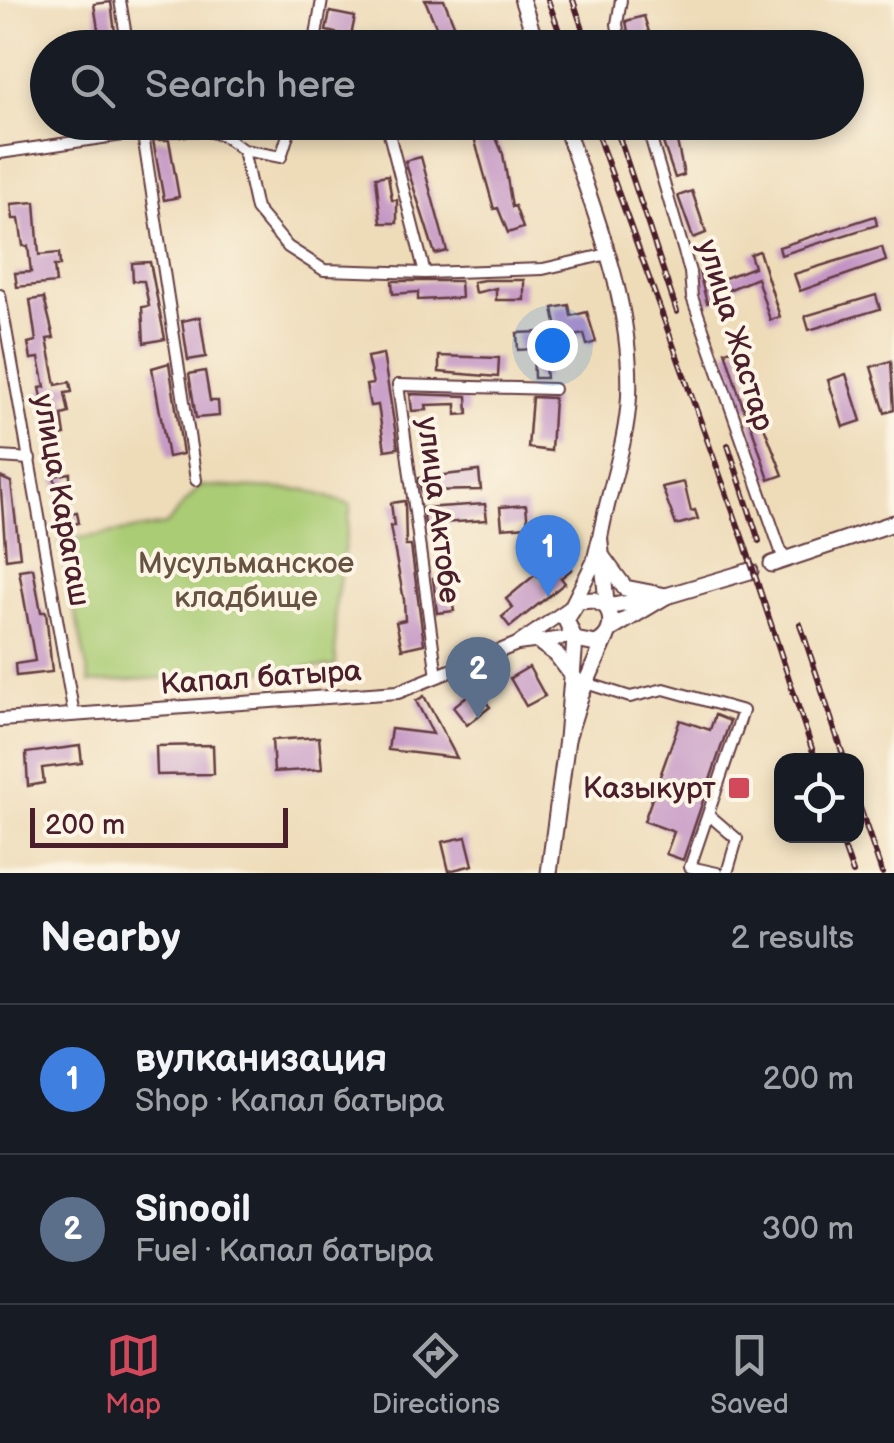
<!DOCTYPE html>
<meta charset="utf-8">
<style>
:root{--surface:#171b24;--page:#20242c;--text:#f1f3f6;--muted:#9ea1a6;--line:#363941;--accent:#d1495b}
body{margin:0;font-family:"Balsamiq Sans",sans-serif;background:var(--page);color:var(--text)}
.controls{position:absolute;right:30px;bottom:30px;display:grid;overflow:hidden;border-radius:20px;box-shadow:0 5px 15px #0003}
.controls button{width:90px;height:90px;display:grid;place-items:center;padding:0;border:0;border-bottom:2px solid var(--line);background:var(--surface);color:var(--text);font:50px sans-serif}
.scale{position:absolute;left:30px;bottom:25px;width:258px;box-sizing:border-box;padding-left:10px;border:5px solid #4a1f2b;border-top:0;font-size:28px;line-height:35px;white-space:nowrap;color:#4a1f2b;-webkit-text-stroke:8px #fcf5e5;paint-order:stroke}
.you{position:absolute;left:552px;top:345px;width:35px;height:35px;margin:-25px;border:8px solid #fff;border-radius:50%;background:#1a73e8;box-shadow:0 0 0 15px #1a73e833}
.badge{display:grid;place-items:center;width:65px;height:65px;border-radius:50%;background:var(--accent);color:#fff;font-size:32px;font-weight:700}
.pin{position:absolute;translate:-50% -82px;filter:drop-shadow(0 2px 5px #0008)}
.pin::after{content:'';position:absolute;top:52px;width:35px;height:30px;background:inherit;clip-path:polygon(0 0,100% 0,50% 100%)}
.list{margin:0;padding:0;list-style:none}
h2{display:flex;justify-content:space-between;align-items:center;height:130px;margin:0;padding:0 40px;font-size:42px}
h2 small{font-size:32px;font-weight:400;color:var(--muted)}
.list li{display:grid;grid-template-columns:65px 1fr auto;gap:30px;align-items:center;box-sizing:border-box;height:150px;padding:0 40px;border-top:2px solid var(--line)}
.list b{display:block;font-size:38px;white-space:nowrap}
.list p{margin:0;font-size:32px;white-space:nowrap;color:var(--muted)}
.list em{font-size:32px;font-style:normal;color:var(--muted)}
.icon{flex:none;width:55px;height:55px;fill:none;stroke:currentColor;stroke-width:2;stroke-linecap:round;stroke-linejoin:round}
.map{position:relative;flex:none;width:894px;height:873px;overflow:hidden}
.search{position:absolute;background:var(--surface);box-shadow:0 5px 15px #0003;left:30px;right:30px;top:30px;height:110px;display:flex;align-items:center;gap:25px;box-sizing:border-box;padding:0 35px;border-radius:55px;color:var(--muted);font-size:38px}
.sheet{height:430px;background:var(--surface)}
nav{display:flex;justify-content:space-around;align-items:center;box-sizing:border-box;height:140px;border-top:2px solid var(--line);background:var(--surface);font-size:28px;color:var(--muted)}
nav a{display:grid;justify-items:center;gap:5px}
nav .on{color:var(--accent)}
.map>svg:first-child{display:block}
.green{fill:#aacc74;stroke:#7a7650;stroke-width:2.5}
.building{fill:#c394c4}
.lines{fill:none;stroke-linecap:round;stroke-linejoin:round}
.minor-casing{stroke:#633b40;stroke-width:14}
.tertiary-casing{stroke:#633b40;stroke-width:16}
.secondary-casing{stroke:#633b40;stroke-width:18}
.primary-casing{stroke:#633b40;stroke-width:19}
.minor{stroke:#fff;stroke-width:10}
.tertiary{stroke:#fff;stroke-width:12}
.secondary{stroke:#fff;stroke-width:14}
.primary{stroke:#fff;stroke-width:15}
.rail-casing{stroke:#4a1f2b;stroke-width:6}
.rail{stroke:#fcf5e5;stroke-width:2.5;stroke-dasharray:8;stroke-linecap:butt}
.poi-dot{fill:#d1495b;stroke:#fcf5e5;stroke-width:4}
.labels{text-anchor:middle;stroke-width:8;stroke-linejoin:round;paint-order:stroke}
.street-label{font-size:30px;fill:#4a1f2b;stroke:#fcf5e5}
.park-label{font-size:30px;fill:#675341;stroke:#fcf5e5}
.poi-label{font-size:30px;fill:#4a1f2b;stroke:#fcf5e5;text-anchor:end}
</style>
<div class="map">
<svg width="894" height="873" viewBox="0 0 894 873">
<rect width="100%" height="100%" fill="#fcf5e5"/>
<filter id="ink" filterUnits="userSpaceOnUse"><feTurbulence type="fractalNoise" baseFrequency=".01" numOctaves="2"/><feDisplacementMap in="SourceGraphic" scale="20" xChannelSelector="R" yChannelSelector="G"/><feConvolveMatrix kernelMatrix="1 2 1 2 8 2 1 2 1" color-interpolation-filters="sRGB"/></filter>
<filter id="wash" filterUnits="userSpaceOnUse"><feTurbulence type="fractalNoise" baseFrequency=".0048" numOctaves="4" result="noise"/><feDisplacementMap in="SourceGraphic" scale="40" xChannelSelector="R" yChannelSelector="G"/><feGaussianBlur stdDeviation="2.25" result="paint"/><feColorMatrix in="noise" values="0 0 0 0 0 0 0 0 0 0 0 0 0 0 0 0 0 1.4 0 .05"/><feComposite in="paint" operator="in"/></filter>
<g filter="url(#wash)">
<rect width="100%" height="100%" fill="#eedcb9"/>
<polygon class="green" points="200,486 307,490 351,505 335,608 336,666 90,683 60,541 166,525"/>
<g id="blocks">
<g class="building">
<polygon points="425,0 444,0 460,39 484,32 488,48 445,48"/>
<polygon points="111,2 117,48 101,48 94,4"/>
<polygon points="330,12 355,17 351,36 326,31"/>
<polygon points="644,16 654,48 631,48 626,21"/>
<polygon points="476,122 489,122 503,154 512,207 515,206 523,228 508,233 498,208 494,209 472,130 478,128"/>
<polygon points="656,122 673,122 684,175 675,178"/>
<polygon points="153,140 169,140 179,197 164,200"/>
<polygon points="421,157 447,251 435,254 405,161"/>
<polygon points="388,175 392,200 397,200 397,223 381,223 376,177"/>
<polygon points="692,191 706,233 693,238 678,196"/>
<polygon points="35,202 39,255 59,253 60,266 54,266 56,283 17,287 15,273 31,272 28,246 23,246 19,219 13,219 11,204"/>
<polygon points="875,216 877,225 781,255 779,247"/>
<polygon points="882,247 886,261 800,291 794,274"/>
<polygon points="759,251 780,317 770,320 757,278 716,295 718,300 707,303 699,272 708,269 712,283 754,267 750,254"/>
<polygon points="150,262 165,339 144,343 142,307 149,306 144,281 133,281 132,263"/>
<polygon points="484,280 524,280 524,300 496,300 496,288 475,293 473,282"/>
<polygon points="392,281 460,281 461,298 418,300 418,292 393,294"/>
<polygon points="876,295 880,309 809,330 805,316"/>
<polygon points="44,298 54,338 47,339 56,385 70,382 72,392 65,393 69,413 62,415 65,435 54,437 42,397 40,388 45,387 39,358 31,359 28,343 36,341 30,300"/>
<polygon points="569,305 571,316 587,312 596,342 587,345 584,334 559,339 553,308"/>
<polygon points="200,317 206,357 188,360 182,321"/>
<polygon points="542,332 546,378 534,378 533,349 518,350 517,333"/>
<polygon points="738,347 754,407 744,410 725,351"/>
<polygon points="383,354 398,448 385,450 378,405 370,406 366,385 373,384 367,357"/>
<polygon points="439,356 499,358 498,377 439,372"/>
<polygon points="891,361 894,410 885,413 871,367"/>
<polygon points="169,363 183,454 168,457 152,368"/>
<polygon points="205,371 210,401 218,401 219,416 196,418 189,374"/>
<polygon points="846,374 861,421 843,427 828,380"/>
<polygon points="410,394 467,396 468,414 456,415 456,404 426,405 427,410 412,411"/>
<polygon points="532,397 554,398 551,451 528,448"/>
<polygon points="761,419 783,475 769,480 750,422"/>
<polygon points="479,471 481,490 421,491 419,478"/>
<polygon points="70,473 70,513 77,512 79,523 65,525 54,476"/>
<polygon points="0,477 11,482 20,557 6,559"/>
<polygon points="684,482 691,511 695,510 698,519 676,525 662,487"/>
<polygon points="405,501 406,546 411,546 424,644 402,649 396,622 405,620 404,600 390,526 394,526 391,503"/>
<polygon points="485,504 487,520 425,524 423,508"/>
<polygon points="526,505 528,526 502,528 500,507"/>
<polygon points="567,562 572,569 561,578 565,583 510,627 502,617 513,608 506,599 536,574 542,582"/>
<polygon points="33,568 41,612 46,612 52,672 16,676 15,664 35,661 19,570"/>
<polygon points="447,575 454,611 437,613 433,578"/>
<polygon points="529,667 545,696 526,706 510,678"/>
<polygon points="472,684 490,707 467,725 453,707 468,695 464,690"/>
<polygon points="424,696 457,758 388,750 391,729 433,734 416,701"/>
<polygon points="715,715 730,721 683,860 666,854 674,832 644,821 680,720 710,730"/>
<polygon points="319,737 322,769 274,772 272,740"/>
<polygon points="213,745 214,774 157,775 156,746"/>
<polygon points="80,746 82,763 42,768 44,783 28,786 26,753"/>
<polygon points="466,837 473,865 449,871 442,842"/>
</g>
</g>
</g>
<g filter="url(#ink)">
<use href="#blocks" fill-opacity="0" stroke="#633b40" stroke-width="2.5"/>
<g class="lines">
<g class="minor-casing">
<g id="minor">
<polyline points="120,0 128,48"/>
<polyline points="314,48 322,0"/>
<polyline points="621,48 617,24 621,0"/>
<polyline points="141,122 196,480"/>
<polyline points="386,122 425,273"/>
<polyline points="646,122 690,272 692,297 784,560"/>
<polyline points="243,150 256,209 288,247 324,270 425,273 543,269 608,254"/>
<polyline points="0,153 143,132 202,130 223,135 243,150 281,157 292,122"/>
<polyline points="0,295 74,715"/>
<polyline points="0,457 30,459"/>
<polyline points="437,677 398,385 554,389"/>
<polyline points="586,683 630,697 664,689 743,711 690,867 717,873"/>
<polyline points="709,815 737,839 727,873"/>
</g>
</g>
<g class="tertiary-casing">
<g id="tertiary">
<polyline points="572,606 517,644 572,637"/>
<polyline points="0,720 398,692 517,644"/>
</g>
</g>
<g class="secondary-casing">
<g id="secondary">
<polyline points="522,0 538,48"/>
<path d="M564,122C593,211 633,301 629,396C627,444 608,491 600,538"/>
<polyline points="572,606 594,562 600,538 607,607"/>
</g>
</g>
<g class="primary-casing">
<g id="primary">
<polyline points="603,558 625,588 666,596 750,571"/>
<polyline points="772,564 894,523"/>
<path d="M607,607C614,622 612,636 596,644L575,640L566,620L578,601L594,600L607,607L666,596L611,629"/>
<polyline points="575,640 567,739 581,694 607,636"/>
<polyline points="542,644 556,654 575,679"/>
<polyline points="549,873 567,739"/>
</g>
</g>
<use href="#minor" class="minor"/>
<use href="#tertiary" class="tertiary"/>
<use href="#secondary" class="secondary"/>
<use href="#primary" class="primary"/>
<g class="rail-casing">
<g id="rail">
<polyline points="548,0 565,48"/>
<polyline points="573,0 589,48"/>
<polyline points="593,122 745,545 816,761"/>
<polyline points="614,122 677,312"/>
<polyline points="728,445 759,541"/>
<polyline points="800,624 845,761"/>
<polyline points="856,796 882,873"/>
<polyline points="840,836 853,873"/>
</g>
</g>
<use href="#rail" class="rail"/>
</g>
</g>
<rect class="poi-dot" x="727" y="776" width="24" height="24" rx="5"/>
<g class="labels">
<g class="street-label">
<text transform="translate(736 335) rotate(73)" y="10">улица Жастар</text>
<text transform="translate(62 500) rotate(80)" y="10">улица Карагаш</text>
<text transform="translate(439 510) rotate(83)" y="10">улица Актобе</text>
<text transform="translate(261 677) rotate(-4)" y="10">Капал батыра</text>
</g>
<g class="park-label">
<text x="246" y="573">Мусульманское<tspan x="246" dy="34">кладбище</tspan></text>
</g>
<g class="poi-label">
<text x="716" y="798">Казыкурт</text>
</g>
</g>
</svg>
<div class="controls">
<button><svg class="icon" aria-label="locate" viewBox="0 0 24 24"><circle cx="12" cy="12" r="6"/><path d="M12 2v4M12 18v4M2 12h4M18 12h4"/></svg></button>
</div>
<div class="scale">200 m</div>
<div class="you"></div>
<div class="pin badge" style="left:548px;top:597px;background:#3f7fe0">1</div>
<div class="pin badge" style="left:478px;top:719px;background:#5c6f8a">2</div>
<div class="search"><svg class="icon" aria-label="search" viewBox="0 0 24 24"><circle cx="10" cy="10" r="6"/><path d="M15 15l6 6"/></svg>Search here</div>
</div>
<section class="sheet">
<h2>Nearby<small>2 results</small></h2>
<ul class="list">
<li><span class="badge" style="background:#3f7fe0">1</span><div><b>вулканизация</b><p>Shop · Капал батыра</p></div><em>200 m</em></li>
<li><span class="badge" style="background:#5c6f8a">2</span><div><b>Sinooil</b><p>Fuel · Капал батыра</p></div><em>300 m</em></li>
</ul>
</section>
<nav>
<a class="on"><svg class="icon" aria-label="map" viewBox="0 0 24 24"><path d="M3 6l6-2 6 2 6-2v14l-6 2-6-2-6 2zM9 4v14M15 6v14"/></svg>Map</a>
<a><svg class="icon" aria-label="directions" viewBox="0 0 24 24"><path d="M12 3l9 9-9 9-9-9zM9 14v-3h6M13 9l2 2-2 2"/></svg>Directions</a>
<a><svg class="icon" aria-label="saved" viewBox="0 0 24 24"><path d="M7 4h10v16l-5-4-5 4z"/></svg>Saved</a>
</nav>
